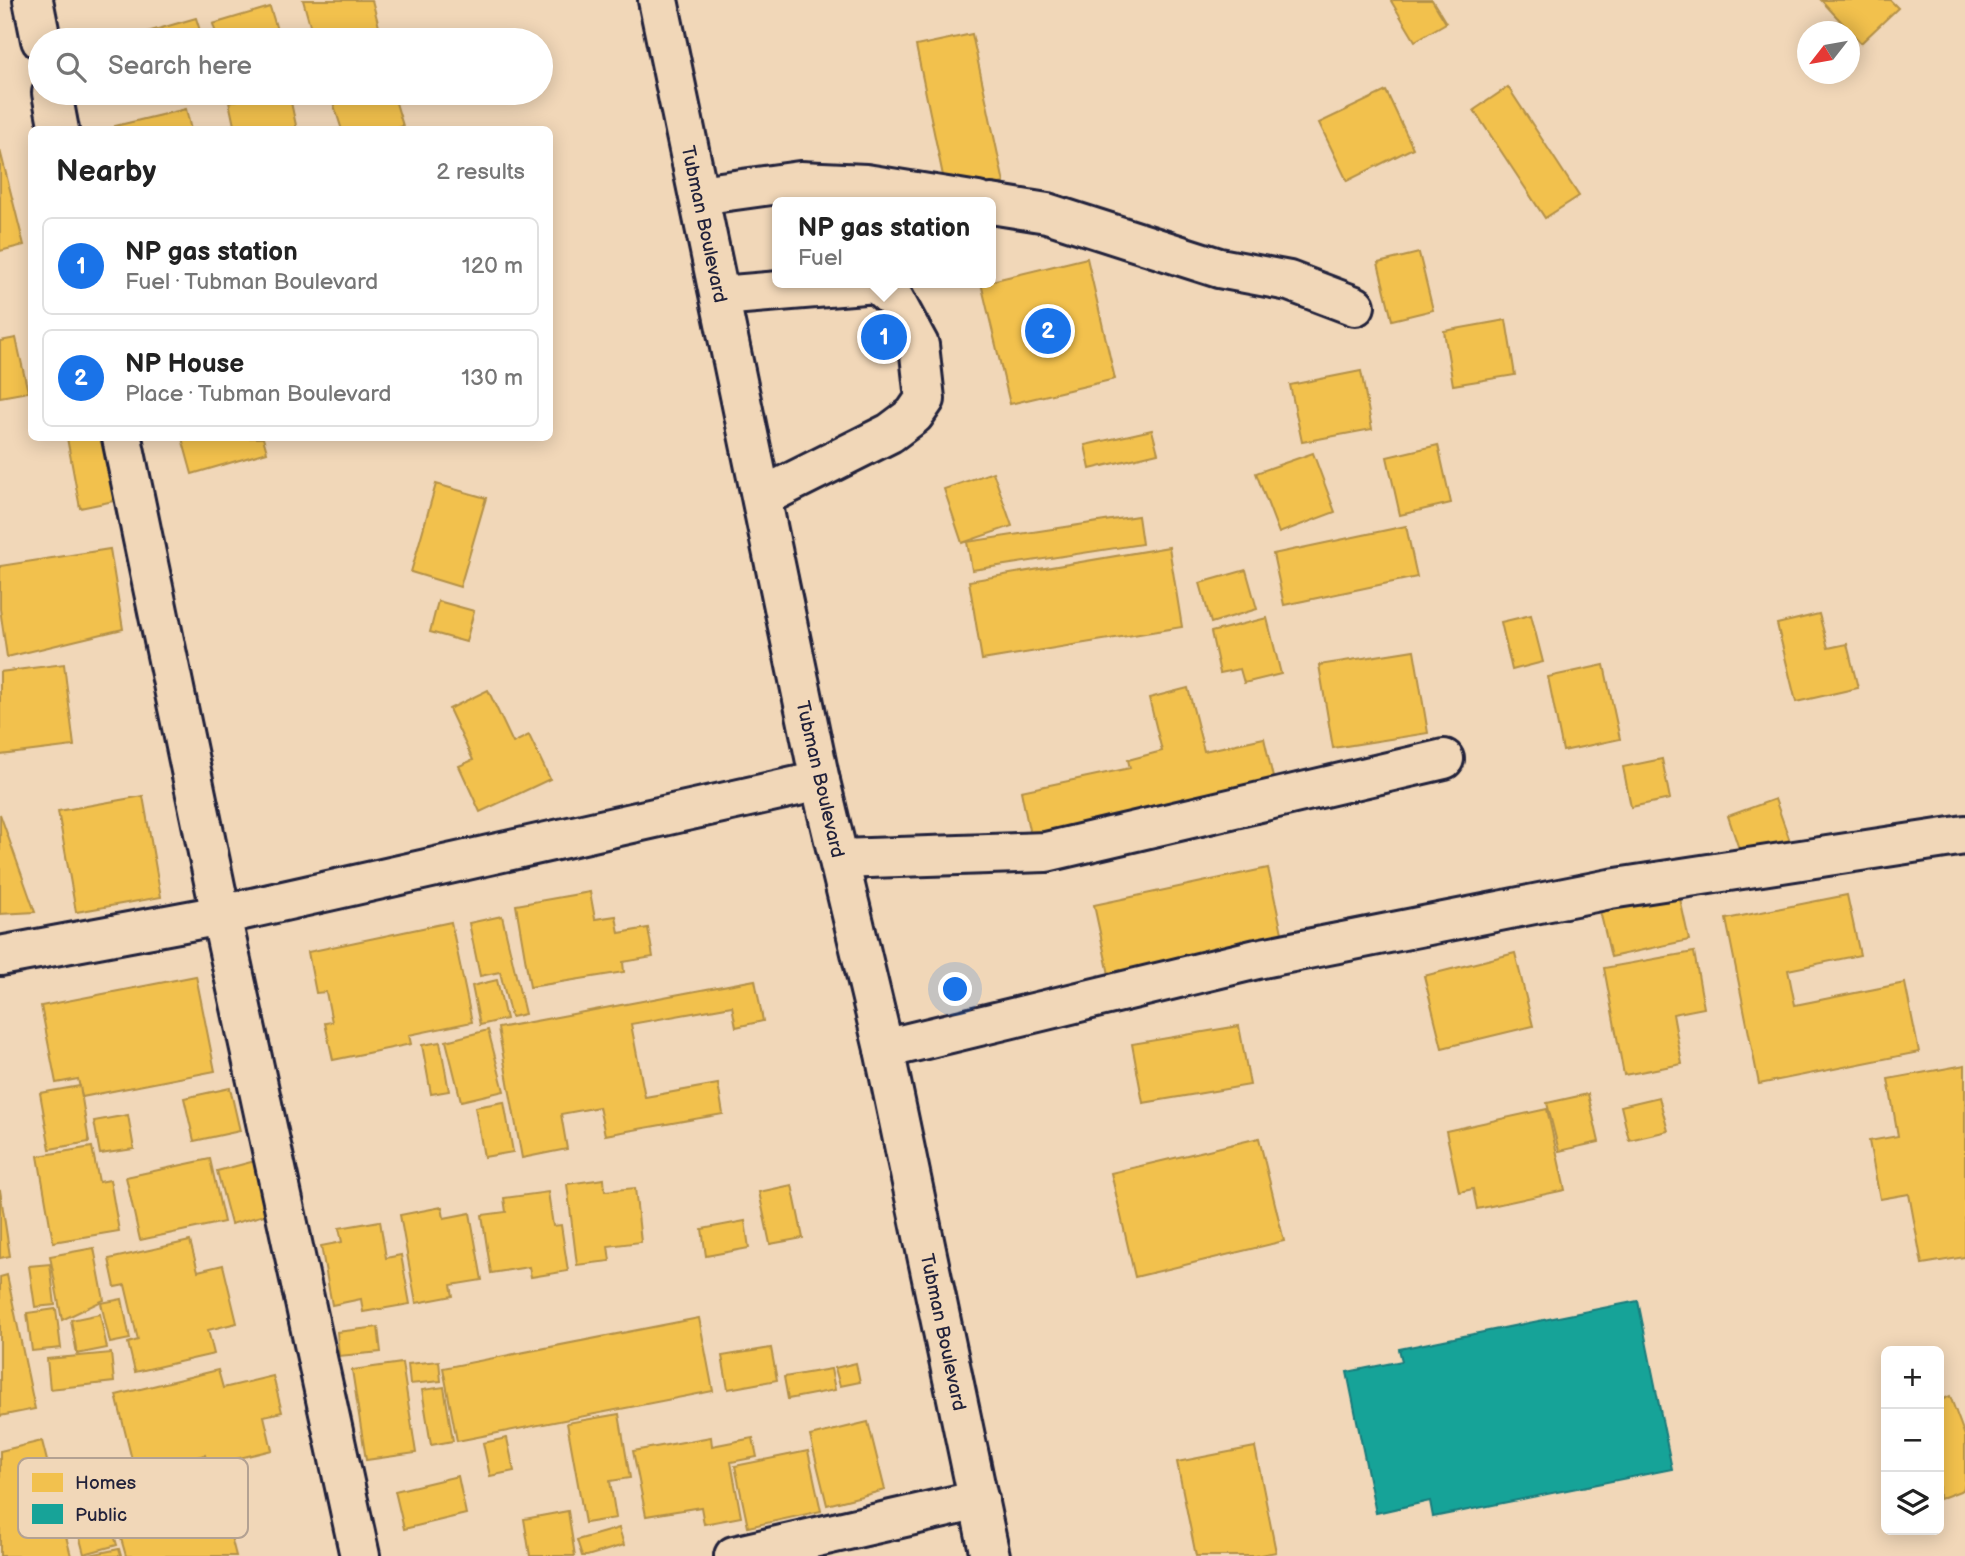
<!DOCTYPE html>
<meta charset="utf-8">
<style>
:root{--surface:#fff;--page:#f2f2f2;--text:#222;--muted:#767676;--line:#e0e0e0;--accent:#1a73e8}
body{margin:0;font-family:"Balsamiq Sans",sans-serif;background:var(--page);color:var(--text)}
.controls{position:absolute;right:21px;bottom:21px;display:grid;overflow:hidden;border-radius:10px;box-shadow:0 4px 18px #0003}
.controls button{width:63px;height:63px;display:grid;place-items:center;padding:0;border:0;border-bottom:2px solid var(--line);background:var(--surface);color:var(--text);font:35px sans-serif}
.compass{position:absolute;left:1797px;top:21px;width:63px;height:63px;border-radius:50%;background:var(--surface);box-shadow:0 4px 18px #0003;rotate:239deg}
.you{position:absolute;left:956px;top:990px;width:24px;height:24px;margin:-18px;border:5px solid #fff;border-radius:50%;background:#1a73e8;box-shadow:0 0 0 10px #1a73e833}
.badge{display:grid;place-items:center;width:46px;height:46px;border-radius:50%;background:var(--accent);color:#fff;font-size:23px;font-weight:700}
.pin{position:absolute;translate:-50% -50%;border:4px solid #fff;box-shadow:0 2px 7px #0006}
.popup{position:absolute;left:772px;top:197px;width:224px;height:91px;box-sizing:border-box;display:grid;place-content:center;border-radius:10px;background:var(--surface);filter:drop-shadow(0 2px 5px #0005);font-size:23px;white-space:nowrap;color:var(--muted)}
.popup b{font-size:26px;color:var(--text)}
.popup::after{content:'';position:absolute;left:50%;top:100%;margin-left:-14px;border:14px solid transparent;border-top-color:var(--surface)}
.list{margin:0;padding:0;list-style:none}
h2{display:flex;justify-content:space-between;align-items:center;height:91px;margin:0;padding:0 28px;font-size:30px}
h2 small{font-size:23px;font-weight:400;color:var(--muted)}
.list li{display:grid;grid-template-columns:46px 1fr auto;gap:21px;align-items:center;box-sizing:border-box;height:98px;margin:0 14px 14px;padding:0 14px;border:2px solid var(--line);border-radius:10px}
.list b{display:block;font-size:26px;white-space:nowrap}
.list p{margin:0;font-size:23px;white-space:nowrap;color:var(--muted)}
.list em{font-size:23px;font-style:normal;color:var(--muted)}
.icon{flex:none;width:38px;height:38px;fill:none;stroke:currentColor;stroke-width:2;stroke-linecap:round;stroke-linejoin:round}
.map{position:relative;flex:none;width:1965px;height:1556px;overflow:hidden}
.search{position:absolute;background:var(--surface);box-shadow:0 4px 18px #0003;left:28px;top:28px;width:525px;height:77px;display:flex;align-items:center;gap:18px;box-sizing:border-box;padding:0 24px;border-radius:38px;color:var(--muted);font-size:26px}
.panel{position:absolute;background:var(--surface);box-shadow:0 4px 18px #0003;left:28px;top:126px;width:525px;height:315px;border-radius:10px}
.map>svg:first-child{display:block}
.homes{fill:#f2c14e;stroke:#b49148;stroke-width:2}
.public{fill:#17a398;stroke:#1a7c7c;stroke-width:2}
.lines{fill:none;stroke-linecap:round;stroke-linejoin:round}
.minor-casing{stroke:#22223b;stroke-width:44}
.highway-casing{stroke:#22223b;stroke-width:44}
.minor{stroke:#f1d7b8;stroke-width:38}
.highway{stroke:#f1d7b8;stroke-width:38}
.labels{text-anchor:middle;stroke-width:7;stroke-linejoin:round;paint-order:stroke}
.street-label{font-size:19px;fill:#22223b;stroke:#f1d7b8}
.key{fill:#f1d7b8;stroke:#b3a192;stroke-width:2}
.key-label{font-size:19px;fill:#22223b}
</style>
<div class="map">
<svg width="1965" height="1556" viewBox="0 0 1965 1556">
<rect width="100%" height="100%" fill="#f1d7b8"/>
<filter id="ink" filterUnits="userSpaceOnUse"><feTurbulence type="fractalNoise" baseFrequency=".0143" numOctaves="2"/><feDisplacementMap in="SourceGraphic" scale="14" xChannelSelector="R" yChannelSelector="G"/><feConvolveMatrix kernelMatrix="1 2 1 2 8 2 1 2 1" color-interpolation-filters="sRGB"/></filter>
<g filter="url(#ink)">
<g class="homes">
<polygon points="303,0 372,0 382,38 375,40 314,40"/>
<polygon points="1393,0 1432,0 1446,23 1415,41 1391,1"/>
<polygon points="1821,0 1890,0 1898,8 1861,43"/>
<polygon points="270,7 280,40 218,40 213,24"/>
<polygon points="196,18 203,40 124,40 123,39"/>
<polygon points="972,34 1004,183 947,195 916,46"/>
<polygon points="1508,87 1579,196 1545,218 1474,110"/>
<polygon points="1386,91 1413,148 1347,181 1319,123"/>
<polygon points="274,93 289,93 297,130 235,130 229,102"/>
<polygon points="330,93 393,93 403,126 392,130 342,130"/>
<polygon points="186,109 191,130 116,130 115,126"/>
<polygon points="0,150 24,245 0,251"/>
<polygon points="1419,253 1433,310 1392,320 1378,263"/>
<polygon points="1087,258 1115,379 1010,404 981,283 991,283 991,281"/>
<polygon points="1506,320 1515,375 1453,385 1444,331"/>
<polygon points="16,338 28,392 0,397 0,341"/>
<polygon points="1361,371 1372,429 1302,442 1290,385"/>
<polygon points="1152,430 1158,453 1090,469 1085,445"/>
<polygon points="67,438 102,438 114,501 80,508"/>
<polygon points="182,438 263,438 267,452 192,474"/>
<polygon points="1438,445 1451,503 1400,515 1387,457"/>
<polygon points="1313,453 1335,512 1279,533 1256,473"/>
<polygon points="993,472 1012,526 962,543 944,489"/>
<polygon points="436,484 486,498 460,587 411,572"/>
<polygon points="1138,516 1142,544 972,570 967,542"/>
<polygon points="1406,526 1417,577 1284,605 1273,554"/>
<polygon points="1169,547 1182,627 982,660 969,581"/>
<polygon points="110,549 123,629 7,657 0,609 0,566"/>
<polygon points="1246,570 1257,609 1211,623 1200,583"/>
<polygon points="438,601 474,611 466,642 430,632"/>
<polygon points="1819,614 1828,648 1847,644 1858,688 1796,702 1777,624"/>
<polygon points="1531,615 1543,662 1512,670 1501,622"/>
<polygon points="1267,618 1281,674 1244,683 1240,669 1220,673 1211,632"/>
<polygon points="1414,650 1428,733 1333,748 1319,665"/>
<polygon points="64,664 74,746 0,755 0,672"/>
<polygon points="1604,665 1620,739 1563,751 1548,677"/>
<polygon points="1188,688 1204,751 1264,738 1274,782 1030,835 1021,791 1130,768 1128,760 1162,751 1149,698"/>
<polygon points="488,690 513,743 529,735 550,779 480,812 459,766 473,760 449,709"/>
<polygon points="1662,759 1670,799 1631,807 1623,767"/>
<polygon points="143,796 161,897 76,912 58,811"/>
<polygon points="1775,799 1791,844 1743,861 1728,816"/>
<polygon points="0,814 35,912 0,914"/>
<polygon points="1268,868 1284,942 1110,979 1094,905"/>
<polygon points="590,892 595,919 616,916 619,933 648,928 653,957 623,962 624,972 530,987 516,905"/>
<polygon points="1679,894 1689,940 1611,957 1600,911"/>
<polygon points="1847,895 1860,955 1788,970 1795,1005 1905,983 1919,1052 1759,1084 1726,919"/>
<polygon points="502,916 525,1014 511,1017 500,972 480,976 469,923"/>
<polygon points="451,922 472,1022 409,1035 411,1044 333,1060 325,1023 332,1022 326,992 316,993 308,952"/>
<polygon points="1694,952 1704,1008 1673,1014 1682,1064 1624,1075 1604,968"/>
<polygon points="1515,953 1533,1026 1442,1048 1424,976"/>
<polygon points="196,976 215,1071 82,1097 78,1079 56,1083 41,1006"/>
<polygon points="497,980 506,1019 480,1025 472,986"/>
<polygon points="755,980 763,1021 736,1027 732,1006 631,1024 645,1097 718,1084 723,1114 605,1135 599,1107 561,1114 567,1149 522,1158 498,1028"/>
<polygon points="1239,1026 1250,1085 1143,1103 1132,1044"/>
<polygon points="488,1030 504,1091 461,1101 446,1041"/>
<polygon points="440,1042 449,1091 431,1094 422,1045"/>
<polygon points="1965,1065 1965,1257 1922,1264 1909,1194 1880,1199 1869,1141 1898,1136 1888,1079"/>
<polygon points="80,1086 89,1142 50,1149 40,1093"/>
<polygon points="230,1088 240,1131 194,1141 184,1098"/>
<polygon points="1588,1094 1599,1142 1559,1151 1547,1103"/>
<polygon points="1659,1097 1668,1131 1629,1140 1621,1106"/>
<polygon points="504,1102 513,1152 484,1157 475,1107"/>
<polygon points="1547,1109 1565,1190 1477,1209 1473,1189 1459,1192 1446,1131"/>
<polygon points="128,1115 134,1149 100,1154 94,1121"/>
<polygon points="1259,1138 1284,1241 1135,1277 1111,1173"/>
<polygon points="92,1147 99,1182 110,1180 119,1231 53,1242 38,1156"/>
<polygon points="210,1159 224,1222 140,1240 126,1177"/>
<polygon points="255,1161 268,1214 231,1224 217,1171"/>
<polygon points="604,1179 605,1191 635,1188 641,1242 608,1246 610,1261 577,1265 567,1184"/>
<polygon points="792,1185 803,1238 770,1244 759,1192"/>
<polygon points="0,1190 10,1256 0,1258"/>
<polygon points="548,1192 553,1226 561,1225 568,1271 531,1277 529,1267 491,1273 482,1215 506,1212 504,1198"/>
<polygon points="442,1207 444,1218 470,1213 482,1280 451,1285 453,1296 416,1303 400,1215"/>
<polygon points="380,1221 386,1258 401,1255 410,1304 363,1312 361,1299 332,1305 321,1246 342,1242 339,1228"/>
<polygon points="745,1221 749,1248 706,1256 702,1229"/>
<polygon points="190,1241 198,1271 223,1265 237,1323 208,1330 214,1354 135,1372 128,1343 138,1340 125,1285 115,1287 109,1259"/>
<polygon points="94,1248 104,1300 62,1320 50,1256"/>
<polygon points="50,1264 55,1305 35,1307 29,1266"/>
<polygon points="7,1275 35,1409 0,1416 0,1277"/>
<polygon points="122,1299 130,1339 110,1343 101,1303"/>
<polygon points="56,1309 61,1348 32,1351 27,1313"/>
<polygon points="100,1314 107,1348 77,1354 71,1320"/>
<polygon points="699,1318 713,1391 457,1441 443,1368"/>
<polygon points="378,1327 381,1352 339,1356 337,1332"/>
<polygon points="771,1348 777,1380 728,1389 722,1356"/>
<polygon points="111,1353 114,1382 50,1389 47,1359"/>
<polygon points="439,1361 441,1381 410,1384 408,1364"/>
<polygon points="402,1363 416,1453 366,1460 352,1370"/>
<polygon points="856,1363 860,1382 840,1386 835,1368"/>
<polygon points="831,1369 835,1390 788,1399 784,1377"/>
<polygon points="218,1370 223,1388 273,1376 282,1412 264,1416 272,1450 207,1466 205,1455 135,1472 116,1395"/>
<polygon points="444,1387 453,1441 431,1445 422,1390"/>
<polygon points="1950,1396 1965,1436 1965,1483 1963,1490 1939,1499 1939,1401"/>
<polygon points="619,1414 630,1478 610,1481 616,1518 585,1523 567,1423"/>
<polygon points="868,1422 885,1490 827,1505 810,1436"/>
<polygon points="711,1437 712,1446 753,1438 757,1457 731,1462 741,1517 704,1524 701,1507 646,1516 633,1451"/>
<polygon points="507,1438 514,1471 490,1476 483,1443"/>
<polygon points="42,1441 71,1556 0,1556 0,1451"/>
<polygon points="1255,1447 1276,1552 1255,1556 1196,1556 1177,1462"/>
<polygon points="808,1451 821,1511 748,1527 735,1466"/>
<polygon points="458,1476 466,1514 404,1529 395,1491"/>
<polygon points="127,1480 136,1514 110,1521 117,1545 84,1554 69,1497"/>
<polygon points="203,1507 209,1529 228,1525 236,1556 126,1556 118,1528"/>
<polygon points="568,1511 575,1556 530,1556 524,1519"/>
<polygon points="619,1528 624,1545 587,1556 582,1556 577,1540"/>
<polygon points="119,1549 121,1556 85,1556"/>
</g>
<polygon class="public" points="1638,1301 1672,1469 1433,1517 1430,1501 1376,1513 1347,1372 1402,1361 1399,1349"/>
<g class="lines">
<g class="minor-casing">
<g id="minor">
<polyline points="33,0 41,40"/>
<polyline points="52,93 59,130"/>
<polyline points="699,195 800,181 866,184 978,202"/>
<polyline points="991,204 1047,213 1219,268 1289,281 1355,306"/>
<polyline points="720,296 876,283 894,299 919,345 925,399 914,415 890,433 762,497"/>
<polyline points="122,438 221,915 360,1556"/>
<polyline points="839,859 1046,852 1444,759"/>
<polyline points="0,956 221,915 820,781"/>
<polyline points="884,1049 1257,959 1610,889 1965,835"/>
<polyline points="734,1556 979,1500"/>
</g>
</g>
<g class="highway-casing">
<polyline id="highway" points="658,0 820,781 884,1049 990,1556"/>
</g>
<use href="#minor" class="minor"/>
<use href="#highway" class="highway"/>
</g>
</g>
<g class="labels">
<g class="street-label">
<text transform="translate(705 224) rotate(78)" y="7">Tubman Boulevard</text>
<text transform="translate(821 779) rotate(77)" y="7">Tubman Boulevard</text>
<text transform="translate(944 1332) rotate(78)" y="7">Tubman Boulevard</text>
</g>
</g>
<rect x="18" y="1458" width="230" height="80" rx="10" class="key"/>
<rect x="32" y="1473" width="31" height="19" fill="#f2c14e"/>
<rect x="32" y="1504" width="31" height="20" fill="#17a398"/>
<g class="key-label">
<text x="75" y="1489">Homes</text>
<text x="75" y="1521">Public</text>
</g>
</svg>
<div class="controls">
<button>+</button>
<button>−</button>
<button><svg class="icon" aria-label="layers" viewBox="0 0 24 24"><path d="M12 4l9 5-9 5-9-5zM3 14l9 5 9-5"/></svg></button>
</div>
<svg class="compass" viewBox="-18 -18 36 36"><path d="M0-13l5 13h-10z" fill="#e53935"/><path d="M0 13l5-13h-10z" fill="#767676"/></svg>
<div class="you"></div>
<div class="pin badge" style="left:884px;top:337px">1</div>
<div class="popup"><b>NP gas station</b>Fuel</div>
<div class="pin badge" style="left:1048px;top:331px">2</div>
<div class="search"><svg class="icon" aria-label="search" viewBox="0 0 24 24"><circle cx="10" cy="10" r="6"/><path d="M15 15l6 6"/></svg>Search here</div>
<section class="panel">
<h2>Nearby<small>2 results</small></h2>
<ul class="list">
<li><span class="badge">1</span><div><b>NP gas station</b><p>Fuel · Tubman Boulevard</p></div><em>120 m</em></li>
<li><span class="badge">2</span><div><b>NP House</b><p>Place · Tubman Boulevard</p></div><em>130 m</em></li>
</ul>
</section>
</div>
